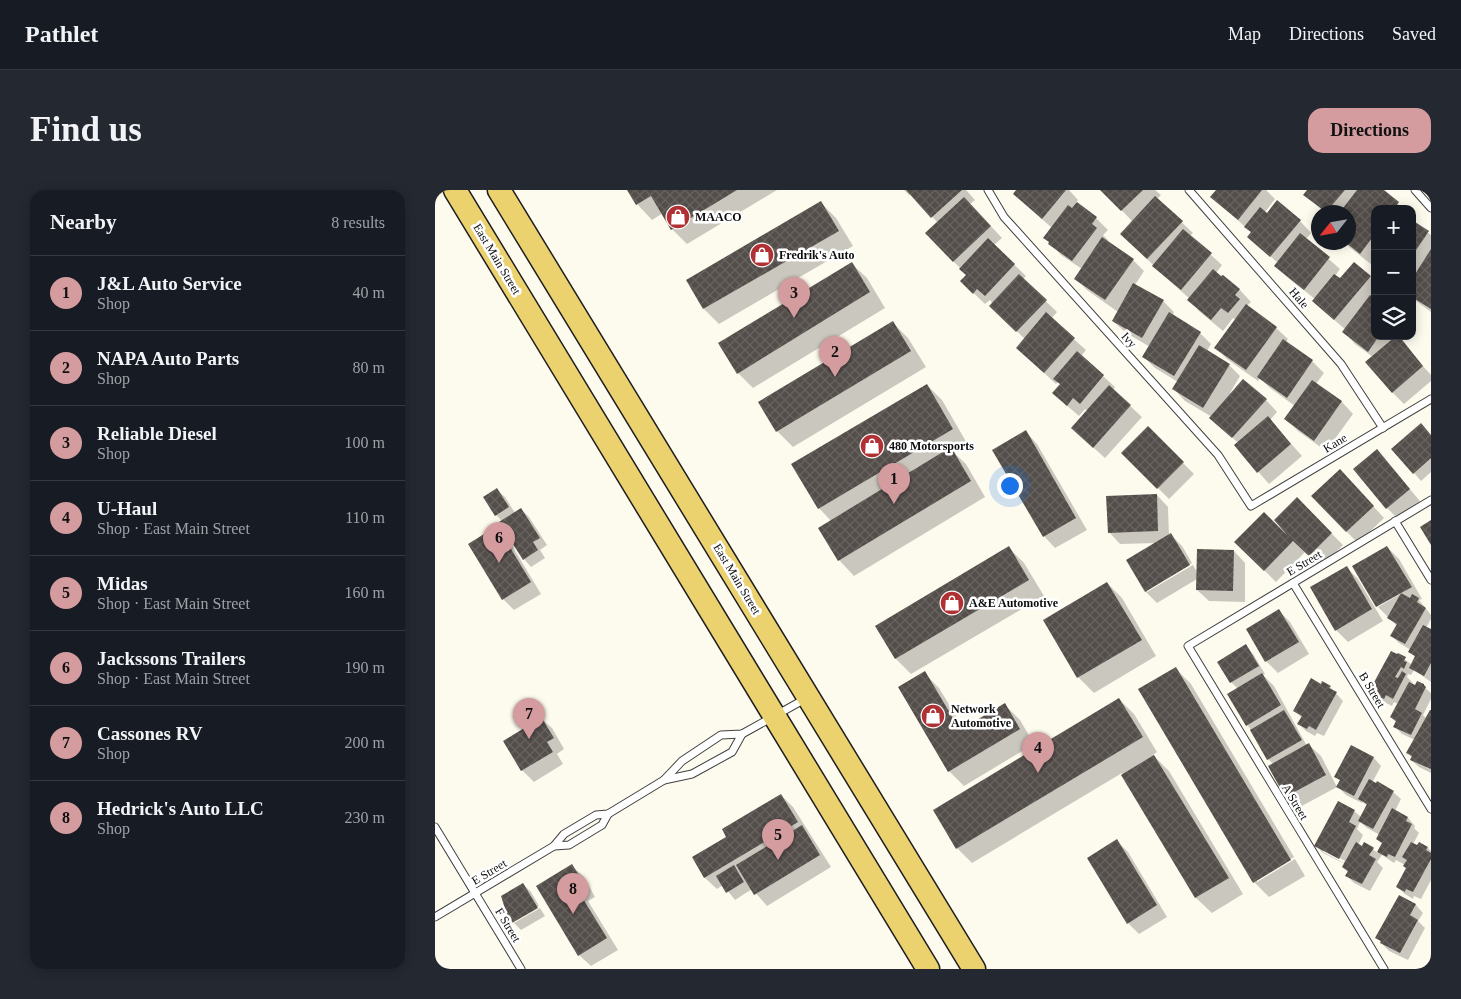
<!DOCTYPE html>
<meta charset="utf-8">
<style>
:root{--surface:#171b24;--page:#242831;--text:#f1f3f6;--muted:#9ea1a6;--line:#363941;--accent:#d49c9f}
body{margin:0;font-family:Georgia,serif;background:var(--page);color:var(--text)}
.controls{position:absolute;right:15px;top:15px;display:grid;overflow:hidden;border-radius:10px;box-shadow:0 2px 12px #0003}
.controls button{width:45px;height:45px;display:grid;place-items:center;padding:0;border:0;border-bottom:1px solid var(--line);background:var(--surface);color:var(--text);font:25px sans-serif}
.compass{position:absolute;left:876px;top:15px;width:45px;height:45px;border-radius:50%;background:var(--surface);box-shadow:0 2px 12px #0003;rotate:239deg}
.you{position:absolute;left:574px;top:295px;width:18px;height:18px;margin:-12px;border:4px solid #fff;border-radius:50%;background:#1a73e8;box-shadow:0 0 0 8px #1a73e833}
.badge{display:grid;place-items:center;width:32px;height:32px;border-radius:50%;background:var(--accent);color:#111;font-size:16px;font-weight:700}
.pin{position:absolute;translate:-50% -41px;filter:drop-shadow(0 1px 2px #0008)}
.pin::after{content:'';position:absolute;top:26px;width:18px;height:15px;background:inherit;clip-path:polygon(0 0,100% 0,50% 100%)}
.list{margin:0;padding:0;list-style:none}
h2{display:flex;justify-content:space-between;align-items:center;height:65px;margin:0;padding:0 20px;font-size:21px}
h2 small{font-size:16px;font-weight:400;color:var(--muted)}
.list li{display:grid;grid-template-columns:32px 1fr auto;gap:15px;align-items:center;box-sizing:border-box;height:75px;padding:0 20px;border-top:1px solid var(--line)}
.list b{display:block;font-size:19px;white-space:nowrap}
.list p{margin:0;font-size:16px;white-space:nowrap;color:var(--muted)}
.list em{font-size:16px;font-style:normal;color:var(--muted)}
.icon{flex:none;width:28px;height:28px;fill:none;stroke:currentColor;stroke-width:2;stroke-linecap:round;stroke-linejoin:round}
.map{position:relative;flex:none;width:996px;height:779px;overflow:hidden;border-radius:15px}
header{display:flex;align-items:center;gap:30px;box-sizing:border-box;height:70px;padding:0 25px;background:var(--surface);border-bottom:1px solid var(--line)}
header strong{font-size:24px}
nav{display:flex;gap:28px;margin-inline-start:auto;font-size:18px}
.intro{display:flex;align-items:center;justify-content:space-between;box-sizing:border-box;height:120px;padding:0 30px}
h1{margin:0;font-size:35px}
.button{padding:12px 22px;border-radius:15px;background:var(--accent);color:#111;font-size:18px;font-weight:700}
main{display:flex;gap:30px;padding:0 30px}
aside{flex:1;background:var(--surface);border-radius:15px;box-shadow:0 2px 12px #0003}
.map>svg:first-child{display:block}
.shadow{fill:#0003;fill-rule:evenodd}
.building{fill:url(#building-cross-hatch)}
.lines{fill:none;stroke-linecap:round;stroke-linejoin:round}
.lane-casing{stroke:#404040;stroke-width:9}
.primary-casing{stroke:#1e1e1e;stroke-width:25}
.lane{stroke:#fff;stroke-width:7}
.primary{stroke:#ecd16f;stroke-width:22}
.labels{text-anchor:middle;stroke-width:5;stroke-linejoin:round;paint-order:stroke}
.poi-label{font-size:12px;font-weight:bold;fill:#0d0d0d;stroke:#fff;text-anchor:start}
.street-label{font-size:12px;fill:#0d0d0d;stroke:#fff}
</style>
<header>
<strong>Pathlet</strong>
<nav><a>Map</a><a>Directions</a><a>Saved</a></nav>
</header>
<div class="intro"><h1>Find us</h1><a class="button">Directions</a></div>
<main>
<aside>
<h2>Nearby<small>8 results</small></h2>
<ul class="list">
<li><span class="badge">1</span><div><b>J&amp;L Auto Service</b><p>Shop</p></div><em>40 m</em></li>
<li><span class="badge">2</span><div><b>NAPA Auto Parts</b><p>Shop</p></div><em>80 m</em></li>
<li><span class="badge">3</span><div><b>Reliable Diesel</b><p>Shop</p></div><em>100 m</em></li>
<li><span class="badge">4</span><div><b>U-Haul</b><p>Shop · East Main Street</p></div><em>110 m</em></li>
<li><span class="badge">5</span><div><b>Midas</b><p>Shop · East Main Street</p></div><em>160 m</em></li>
<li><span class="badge">6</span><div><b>Jackssons Trailers</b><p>Shop · East Main Street</p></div><em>190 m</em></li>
<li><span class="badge">7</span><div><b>Cassones RV</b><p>Shop</p></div><em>200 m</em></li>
<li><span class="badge">8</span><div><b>Hedrick's Auto LLC</b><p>Shop</p></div><em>230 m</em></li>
</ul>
</aside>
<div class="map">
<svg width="996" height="779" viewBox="0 0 996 779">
<defs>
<pattern id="building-cross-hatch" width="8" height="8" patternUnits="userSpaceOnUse" patternTransform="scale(1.25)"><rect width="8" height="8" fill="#544e4a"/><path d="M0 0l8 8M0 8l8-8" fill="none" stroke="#686360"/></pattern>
</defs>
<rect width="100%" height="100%" fill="#fdfbee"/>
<g class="shadow">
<polygon points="193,0 342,0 252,54 237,39 228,23 217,30 202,14"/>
<polygon points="469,0 531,0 540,10 535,14 567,48 559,55 591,86 588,89 622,122 616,129 651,160 646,166 680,197 678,200 707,227 670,268 649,249 653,221 650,219 644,226 630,214 626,195 623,192 621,194 594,169 590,149 567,128 555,110 550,114 526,91 532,85 518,71 503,33 476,4 474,5"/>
<polygon points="583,0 634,0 643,10 641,13 661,28 673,40 668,45 673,50 672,52 698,70 709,81 700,95 728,111 739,122 737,126 765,143 776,154 772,161 794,175 805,186 795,203 831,210 842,222 835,230 867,266 834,294 800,255 803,253 777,227 750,211 739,199 743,192 720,178 709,167 715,157 690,142 678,131 683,122 652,100 640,88 647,79 626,65 615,53 617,38 579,4"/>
<polygon points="667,0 720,0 726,5 722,9 758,43 755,46 787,75 781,83 787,88 788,86 805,100 816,112 812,116 841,138 853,149 851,152 877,171 889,183 881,194 907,212 918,224 891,261 863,241 851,229 860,216 835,198 825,188 823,191 792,169 781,158 801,130 798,128 788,141 765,122 754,110 755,109 730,87 699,56 698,32"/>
<polygon points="782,0 831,0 840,9 830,22 832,24 865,31 876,43 871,49 905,79 900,86 905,90 935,87 940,92 940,106 938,108 940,146 964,146 963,148 996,185 996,191 969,214 957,202 938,167 920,154 909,142 911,140 890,122 878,111 880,109 852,87 841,76 843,73 813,47 817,43 777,7"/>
<polygon points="873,0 946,0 969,19 940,19 940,71 937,75 908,52 914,52 914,22 889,22 870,4"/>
<polygon points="386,13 401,28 418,56 284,134 269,119 252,90"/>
<polygon points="977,31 996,45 996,122 977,108 977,91 979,88 977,87"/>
<polygon points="416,73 432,88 450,118 318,198 303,183"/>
<polygon points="458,133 473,148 491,177 358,257 342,241 325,213"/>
<polygon points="492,195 507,210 533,255 519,263 531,274 550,307 419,386 404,370 396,331 384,318"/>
<polygon points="713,238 759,284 734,309 688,263"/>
<polygon points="591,242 602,254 652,340 620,358 609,346"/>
<polygon points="996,246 996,282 986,291 958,259"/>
<polygon points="942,261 985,311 963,329 952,318"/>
<polygon points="916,292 949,328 923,353 911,341"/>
<polygon points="62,300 70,307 80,323 86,319 94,327 112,355 105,360 110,368 96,377 89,369 67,331 61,325"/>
<polygon points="722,305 733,317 734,346 736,345 747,356 757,373 712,399 712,402 758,375 762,382 799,361 810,373 810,412 774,411 762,400 762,389 722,413 711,402 692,370 722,353 685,354 674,342"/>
<polygon points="862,309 908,355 886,377 870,362 841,392 801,352 851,346"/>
<polygon points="62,338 73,349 106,404 79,420 68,409"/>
<polygon points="952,357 964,369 987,409 984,410 996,425 996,429 991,438 996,440 996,492 979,480 976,485 973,484 972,487 978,493 977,495 990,498 996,503 996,509 988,525 991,528 996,522 996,583 984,577 976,570 977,568 973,563 980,550 967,544 959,536 961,532 956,527 963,514 959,512 957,516 949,512 942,504 944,501 939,496 963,464 977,475 981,468 975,462 976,460 964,453 957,446 962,436 943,417 967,403"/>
<polygon points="574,358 589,373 609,406 476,484 461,469 442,436"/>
<polygon points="911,377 923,389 948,431 913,452 901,440 877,398"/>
<polygon points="672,393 687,408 721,466 659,503 643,487 610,430"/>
<polygon points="844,421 855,432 874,464 843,483 831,471 813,440"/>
<polygon points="811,456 818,464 830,484 828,485 839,496 872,556 874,555 886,566 902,597 863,618 851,606 838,574 833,569 794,504 803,499 796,492"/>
<polygon points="741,479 756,494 859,667 822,689 822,692 860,669 870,686 834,707 819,692"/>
<polygon points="489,483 504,498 529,539 570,515 585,530 599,554 529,596 514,581"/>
<polygon points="895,497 908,511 889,546 882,543 880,546 871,541 864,534 867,528 860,521"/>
<polygon points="684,509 699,524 722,562 718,565 734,581 808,704 777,723 761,708 687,583 537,673 522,658"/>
<polygon points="91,520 100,530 105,527 117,538 129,559 122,564 128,574 99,592 87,580 70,551 89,540 86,537"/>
<path d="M916,557L939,568L946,576L937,593L958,602L966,609L960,621L973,628L980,636L979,638L984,643L978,654L993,658L996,661V690L986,709L979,706L978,709L970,704L962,697L972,678L970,675L961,670L959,673L947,665L942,672L948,678L935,701L919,693L912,686L913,682L908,677L910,674L888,663L881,655L919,621L926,627L932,616L928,612L927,613L911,605L903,597L906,591L901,586ZM925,632L932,638L945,645L943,649L948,654L943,663L930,654L928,658L923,655L928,645L922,639ZM888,659L910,671L909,673L888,662Z"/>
<polygon points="346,605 358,617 396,677 332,716 317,699 300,710 288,695 282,699 270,688 259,668 293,647"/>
<polygon points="682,651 693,662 732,727 704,744 693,733"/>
<polygon points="137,676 149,687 160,707 153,711 183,760 156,776 144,765"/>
<polygon points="88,694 96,702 104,716 79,731 79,733 73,724"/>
<polygon points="965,707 981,715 988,723 983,731 990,738 973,770 954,761 942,748"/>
<polygon points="105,718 110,726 86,740 79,733"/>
</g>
<g class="building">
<polygon points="192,0 302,0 236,40 216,6 201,15"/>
<polygon points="471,0 527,0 496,28"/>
<polygon points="581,0 631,0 607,29 578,4"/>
<polygon points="665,0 708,0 686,21"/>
<polygon points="781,0 827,0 803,30 775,7"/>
<polygon points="872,0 910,0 891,22 868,5"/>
<polygon points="922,0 949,0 964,12 959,19 940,19 940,44 925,64 910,52 914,52 914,22 905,22"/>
<polygon points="720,6 748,31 712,69 685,44"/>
<polygon points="529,7 556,36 518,72 490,43"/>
<polygon points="842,10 866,30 835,67 812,47 816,42 809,37 825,17 832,23"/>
<polygon points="386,11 404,41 268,119 251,90"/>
<polygon points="642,12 662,27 657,34 662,38 637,71 613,54 614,52 608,48 633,15 637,18"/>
<polygon points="977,30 994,41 977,66"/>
<polygon points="748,39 777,63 746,100 717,76"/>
<polygon points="865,43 895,67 869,100 839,76"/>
<polygon points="667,47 699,69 670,110 639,89"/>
<polygon points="553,48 580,74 550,106 542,99 538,104 525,91 531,85 524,79"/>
<polygon points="996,59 996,119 977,107 977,89"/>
<polygon points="417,72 435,102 302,184 283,153"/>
<polygon points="919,72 936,86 899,130 877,111 899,84 905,88"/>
<polygon points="778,79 786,86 788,85 805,99 800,105 805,109 793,123 786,118 776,130 752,110"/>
<polygon points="584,84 612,110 581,142 554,116"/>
<polygon points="698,93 729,110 707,148 677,131"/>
<polygon points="935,105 940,108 940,146 944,146 933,162 907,142"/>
<polygon points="811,114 842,137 811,180 779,158"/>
<polygon points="611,122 640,148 609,183 581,158"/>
<polygon points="734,122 766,142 739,186 707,167"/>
<polygon points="458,131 476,161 341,242 323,212"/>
<polygon points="961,146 964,146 988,176 957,203 930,172"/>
<polygon points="848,149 878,170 852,208 822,187"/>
<polygon points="764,155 795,174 768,218 737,199"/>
<polygon points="642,161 669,185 645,214 638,208 632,216 617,203 625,194 618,189"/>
<polygon points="808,189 832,209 797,248 774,228"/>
<polygon points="877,190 907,211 879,251 849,229"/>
<polygon points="492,194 518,239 383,319 356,274"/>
<polygon points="674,195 696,215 658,258 636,238"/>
<polygon points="833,226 856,254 822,283 799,255"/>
<polygon points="986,233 996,245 996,268 978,284 956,259"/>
<polygon points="713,236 749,272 722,299 686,263"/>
<polygon points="591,240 641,328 608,347 557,260"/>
<polygon points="516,257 536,291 403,371 383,338"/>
<polygon points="942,259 975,299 951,319 918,279"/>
<polygon points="905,279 939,316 911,342 876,306"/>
<polygon points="62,298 74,317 60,326 48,307"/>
<polygon points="722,304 723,341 673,343 671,306"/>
<polygon points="862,307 897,343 874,366 858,351 829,381 799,352 829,322 853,346 839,330"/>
<polygon points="86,318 105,348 98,352 103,360 88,370 64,332"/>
<polygon points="996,330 996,355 985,337"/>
<polygon points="62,336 96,392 67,410 33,354"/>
<polygon points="736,343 755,375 710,402 691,370"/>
<polygon points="574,356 594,390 460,469 440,436"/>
<polygon points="952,356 977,397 941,417 917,376"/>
<polygon points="762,359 799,360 798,401 761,400"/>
<polygon points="912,376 937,419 900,441 875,397"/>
<polygon points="672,392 707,450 642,488 608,430"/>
<polygon points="966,403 975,408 977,404 984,408 982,412 991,418 970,454 955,446 962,434 952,428"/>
<polygon points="844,419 864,452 830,472 811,439"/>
<polygon points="988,435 996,439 996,473 989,486 974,478 980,466 973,462"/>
<polygon points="811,454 824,476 795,493 782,472"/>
<polygon points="956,461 962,464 963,463 971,467 969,471 972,472 969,479 966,477 960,487 963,488 967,481 971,484 958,509 951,505 949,509 940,505 943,499 937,496"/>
<polygon points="741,477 856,670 818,693 703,499"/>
<polygon points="490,481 525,540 570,513 585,539 513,582 463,497"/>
<polygon points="827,483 846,515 811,536 792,504"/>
<polygon points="876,488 886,494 887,491 896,496 894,498 902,502 881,540 874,536 872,539 862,534 867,526 858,521"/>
<polygon points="982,491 989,494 989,495 991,497 980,519 987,523 976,545 958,537 961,531 955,527 974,492 980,495"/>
<polygon points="684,508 708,547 521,659 498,620"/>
<polygon points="91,519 98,530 105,525 119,548 112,552 118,562 86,581 68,551 91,537 90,535 85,537 78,526"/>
<polygon points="849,520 867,550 832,570 815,540"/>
<polygon points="995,520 996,520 996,579 975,570 977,566 971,563"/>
<polygon points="874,553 891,585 850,607 833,576"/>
<polygon points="916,555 939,567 919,606 901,597 905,590 899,587"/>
<polygon points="719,565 794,688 760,708 686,585"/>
<polygon points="934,589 941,593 942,591 959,601 938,639 923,631 932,614 923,609"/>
<polygon points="346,604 363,632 269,688 257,667 291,647 287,639"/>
<polygon points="903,611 920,620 914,632 921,636 904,669 879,656"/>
<polygon points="957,618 973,627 971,631 977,634 960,667 953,664 952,667 942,662 947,653 941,649"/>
<polygon points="367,635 385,665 319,705 301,675"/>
<polygon points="682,649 722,715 692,734 652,668"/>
<polygon points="921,652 927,656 929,652 938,657 939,658 934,665 941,669 927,694 910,686 913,681 907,677"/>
<polygon points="976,652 982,655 984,652 993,657 991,660 996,663 996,669 978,702 971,699 970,702 961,697 971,678 968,676 972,670 967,667"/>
<polygon points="137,674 150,695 142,699 172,748 143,766 101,696"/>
<polygon points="299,675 309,692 291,703 281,686"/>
<polygon points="88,693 103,718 77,733 72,725 66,706"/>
<polygon points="964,705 981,714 975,725 983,730 965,763 945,753 946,751 940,748"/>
</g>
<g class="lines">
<g class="lane-casing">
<g id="lane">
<polyline points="553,0 569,27 783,265 816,316 996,209"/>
<polyline points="754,0 906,174 948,238"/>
<polyline points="980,0 996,18"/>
<polyline points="960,331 996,390"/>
<polyline points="858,393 996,619"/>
<polyline points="229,590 257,584 297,562 307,544"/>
<polyline points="0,637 86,779"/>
<polyline points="119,656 134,655 167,635 173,624"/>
<polyline points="0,727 119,656 129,644 161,625 173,624 229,590 247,571 286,545 307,544 370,509"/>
<polyline points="949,779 753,456 996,310"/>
</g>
</g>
<g class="primary-casing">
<g id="primary">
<polyline points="20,0 493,779"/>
<polyline points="64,0 539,779"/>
</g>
</g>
<use href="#lane" class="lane"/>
<use href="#primary" class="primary"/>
</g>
<defs>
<g id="shop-disc" transform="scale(1.25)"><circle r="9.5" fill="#b03134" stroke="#fff"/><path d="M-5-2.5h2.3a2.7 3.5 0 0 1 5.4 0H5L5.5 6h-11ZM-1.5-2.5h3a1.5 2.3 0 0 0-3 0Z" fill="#fff"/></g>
</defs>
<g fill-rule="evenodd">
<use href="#shop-disc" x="243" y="27"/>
<use href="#shop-disc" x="327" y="65"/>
<use href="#shop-disc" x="437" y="256"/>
<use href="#shop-disc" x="517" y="413"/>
<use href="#shop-disc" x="498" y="526"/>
</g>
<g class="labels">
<g class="poi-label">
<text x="260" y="31">MAACO</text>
<text x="344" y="69">Fredrik's Auto</text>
<text x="454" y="260">480 Motorsports</text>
<text x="534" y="417">A&amp;E Automotive</text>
<text x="516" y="523">Network<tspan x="516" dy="14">Automotive</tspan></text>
</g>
<g class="street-label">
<text transform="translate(62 69) rotate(59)" y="4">East Main Street</text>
<text transform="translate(864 108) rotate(49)" y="4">Hale</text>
<text transform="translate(694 150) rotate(48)" y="4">Ivy</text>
<text transform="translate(900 253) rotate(-31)" y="4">Kane</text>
<text transform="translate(869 373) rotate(-31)" y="4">E Street</text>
<text transform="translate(302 389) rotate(59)" y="4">East Main Street</text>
<text transform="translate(937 500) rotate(59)" y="4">B Street</text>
<text transform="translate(860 612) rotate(59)" y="4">A Street</text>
<text transform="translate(54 682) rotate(-31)" y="4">E Street</text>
<text transform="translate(73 735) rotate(59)" y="4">F Street</text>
</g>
</g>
</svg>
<div class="controls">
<button>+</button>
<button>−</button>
<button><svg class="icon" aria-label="layers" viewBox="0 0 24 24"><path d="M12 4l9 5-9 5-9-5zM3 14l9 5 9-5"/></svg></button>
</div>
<svg class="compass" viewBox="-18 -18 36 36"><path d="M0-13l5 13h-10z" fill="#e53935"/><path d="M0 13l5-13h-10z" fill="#9ea1a6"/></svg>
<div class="you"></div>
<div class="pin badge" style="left:459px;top:314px">1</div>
<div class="pin badge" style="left:400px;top:187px">2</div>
<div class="pin badge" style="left:359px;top:128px">3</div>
<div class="pin badge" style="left:603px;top:583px">4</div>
<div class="pin badge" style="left:343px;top:670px">5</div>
<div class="pin badge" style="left:64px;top:373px">6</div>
<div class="pin badge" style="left:94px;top:549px">7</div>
<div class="pin badge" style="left:138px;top:724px">8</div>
</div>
</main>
